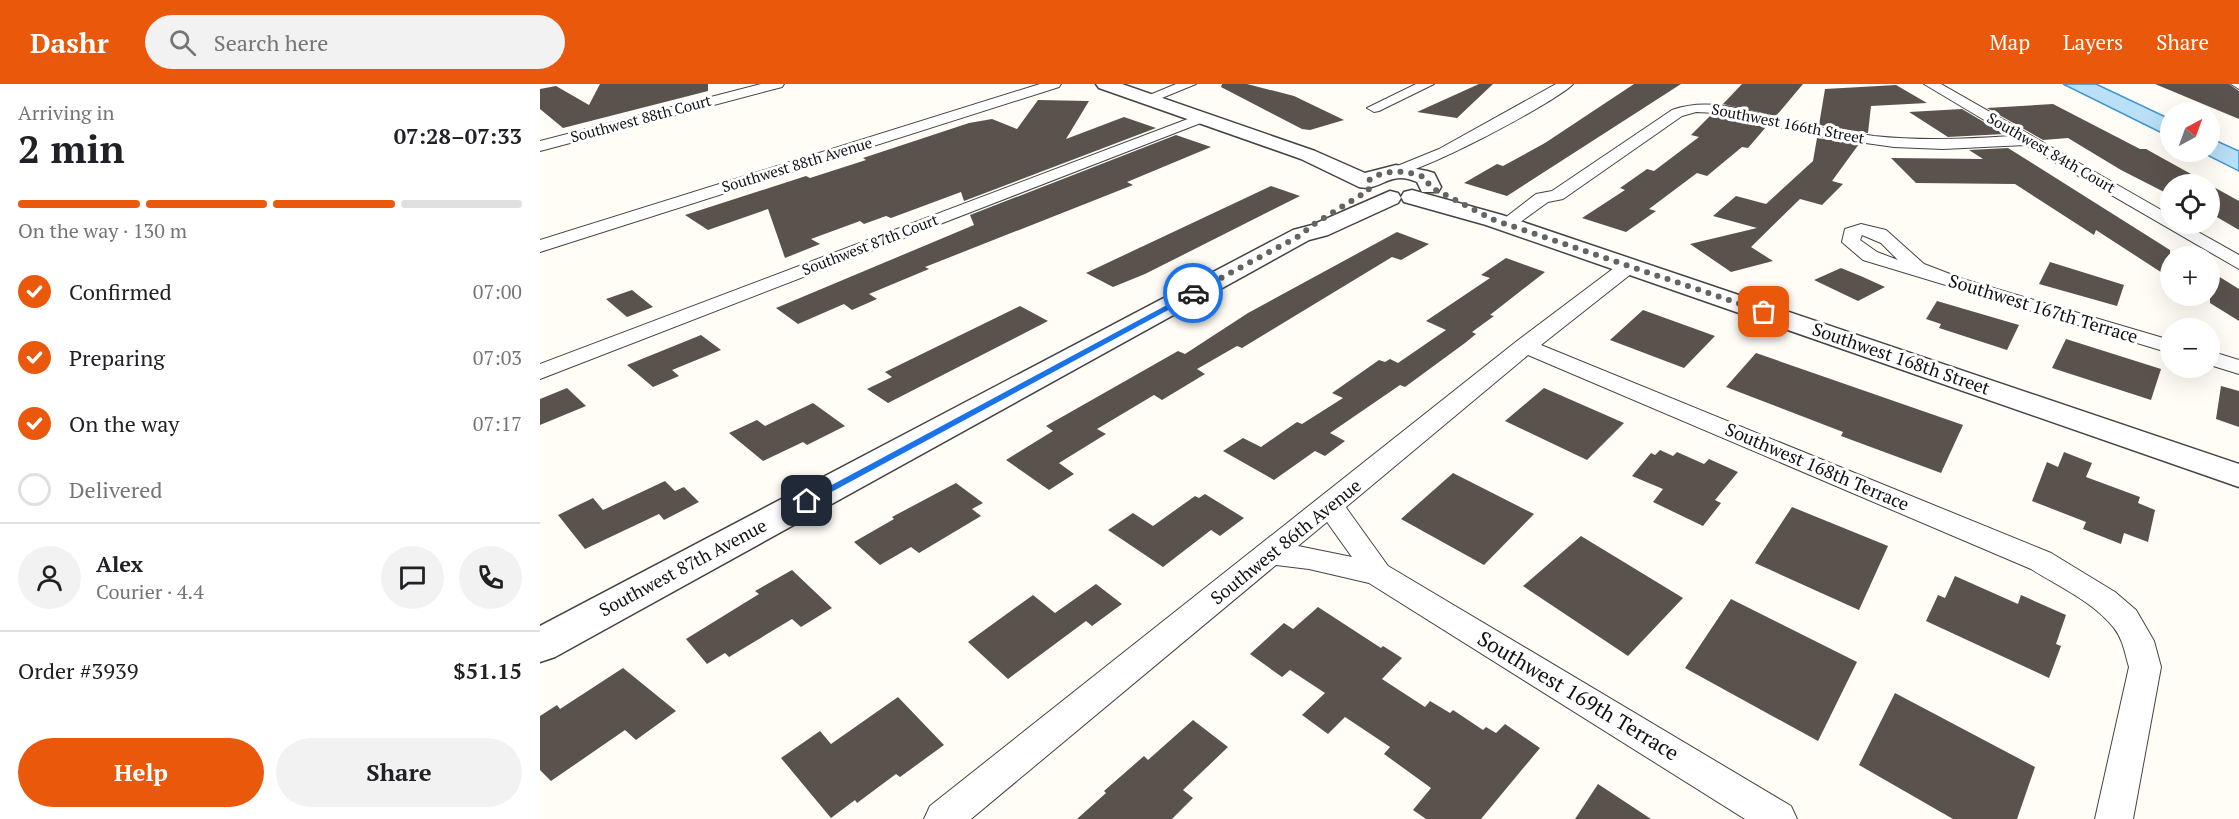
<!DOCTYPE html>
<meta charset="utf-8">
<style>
body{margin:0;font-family:"PT Serif",serif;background:#f2f2f2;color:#202124;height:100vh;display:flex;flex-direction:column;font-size:22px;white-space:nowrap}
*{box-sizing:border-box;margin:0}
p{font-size:20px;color:#757577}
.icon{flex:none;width:33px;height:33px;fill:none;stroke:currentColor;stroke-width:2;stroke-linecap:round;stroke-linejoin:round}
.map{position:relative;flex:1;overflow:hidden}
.drawer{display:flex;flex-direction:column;background:#fff;width:540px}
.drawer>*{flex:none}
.needle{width:39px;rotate:41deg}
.controls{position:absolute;left:1620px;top:18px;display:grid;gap:12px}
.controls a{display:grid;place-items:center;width:60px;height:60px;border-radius:50%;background:#fff;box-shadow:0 6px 24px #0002;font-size:30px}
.pin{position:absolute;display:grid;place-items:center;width:51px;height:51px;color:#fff;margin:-26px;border-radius:12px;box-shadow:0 3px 9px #0006}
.courier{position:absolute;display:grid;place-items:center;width:60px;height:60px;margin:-30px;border:4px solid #1a73e8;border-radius:50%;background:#fff;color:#222;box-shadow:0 2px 8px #0007}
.head em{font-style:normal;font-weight:600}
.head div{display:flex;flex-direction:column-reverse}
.head{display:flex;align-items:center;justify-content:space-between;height:102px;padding:0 18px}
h1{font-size:39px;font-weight:600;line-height:45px}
.bar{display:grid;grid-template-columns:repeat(4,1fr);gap:9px 6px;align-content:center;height:72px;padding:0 18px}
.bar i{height:8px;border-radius:4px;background:#e0e0e0}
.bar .active{background:#ea580c}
.bar p{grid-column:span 4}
.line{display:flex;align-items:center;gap:15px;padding:0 18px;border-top:2px solid #e0e0e0}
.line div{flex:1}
.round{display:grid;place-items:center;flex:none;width:63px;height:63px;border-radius:32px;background:#f2f2f2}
ol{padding:0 18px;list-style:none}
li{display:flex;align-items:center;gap:18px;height:66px}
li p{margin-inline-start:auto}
li .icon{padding:6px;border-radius:50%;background:#ea580c;color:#fff;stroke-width:4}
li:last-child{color:#757577}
li i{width:33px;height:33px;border:3px solid #e0e0e0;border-radius:50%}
.primary-button{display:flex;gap:12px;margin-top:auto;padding:12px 18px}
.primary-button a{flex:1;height:69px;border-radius:36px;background:#ea580c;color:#fff;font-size:24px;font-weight:600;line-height:69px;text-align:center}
.primary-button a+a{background:#f2f2f2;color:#202124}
header{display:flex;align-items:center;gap:36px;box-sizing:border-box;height:84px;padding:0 30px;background:#ea580c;color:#fff}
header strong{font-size:28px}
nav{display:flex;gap:33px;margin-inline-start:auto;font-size:21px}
.search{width:420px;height:54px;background:#f2f2f2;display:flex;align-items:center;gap:15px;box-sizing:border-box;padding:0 21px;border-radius:33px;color:#757577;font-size:22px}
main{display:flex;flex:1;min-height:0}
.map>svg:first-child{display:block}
</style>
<header>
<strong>Dashr</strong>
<div class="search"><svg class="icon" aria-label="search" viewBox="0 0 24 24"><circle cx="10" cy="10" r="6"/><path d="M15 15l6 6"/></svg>Search here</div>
<nav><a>Map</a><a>Layers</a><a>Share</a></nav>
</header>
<main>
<section class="drawer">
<div class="head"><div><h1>2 min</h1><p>Arriving in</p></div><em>07:28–07:33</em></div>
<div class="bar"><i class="active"></i><i class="active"></i><i class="active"></i><i></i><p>On the way · 130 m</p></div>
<ol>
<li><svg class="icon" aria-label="check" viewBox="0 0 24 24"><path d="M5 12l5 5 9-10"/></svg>Confirmed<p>07:00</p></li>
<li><svg class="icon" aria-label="check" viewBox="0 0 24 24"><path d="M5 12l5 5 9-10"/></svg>Preparing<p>07:03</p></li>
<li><svg class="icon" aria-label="check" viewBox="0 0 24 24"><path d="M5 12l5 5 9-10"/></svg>On the way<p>07:17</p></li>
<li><i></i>Delivered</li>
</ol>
<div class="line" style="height:108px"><a class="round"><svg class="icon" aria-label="person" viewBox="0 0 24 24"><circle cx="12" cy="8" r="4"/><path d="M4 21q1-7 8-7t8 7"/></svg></a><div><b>Alex</b><p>Courier · 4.4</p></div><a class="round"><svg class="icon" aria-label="chat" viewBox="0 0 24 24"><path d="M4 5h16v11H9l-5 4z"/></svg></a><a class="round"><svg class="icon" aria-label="phone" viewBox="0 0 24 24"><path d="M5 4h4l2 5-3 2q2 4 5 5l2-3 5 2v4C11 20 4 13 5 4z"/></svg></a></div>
<div class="line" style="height:78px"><div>Order #3939</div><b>$51.15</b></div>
<div class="primary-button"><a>Help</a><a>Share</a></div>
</section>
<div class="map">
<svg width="1699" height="735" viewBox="0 0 1699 735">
<rect width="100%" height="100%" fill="#fffdf5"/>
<g fill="#b9e0f7" stroke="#3f96cf" stroke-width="1.5">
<polygon points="1523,0 1556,0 1630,35 1630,53"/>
<polygon points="1670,54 1699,67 1699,87 1661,68 1670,68"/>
</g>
<g fill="#5a524d">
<polygon points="60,0 168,0 168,7 23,44 0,25 0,5 16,2 49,21"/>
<polygon points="682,0 707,0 754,12 804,36 770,46 762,45 681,3"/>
<polygon points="939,0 953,0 917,34 877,28"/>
<polygon points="1094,0 1141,0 967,112 924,99 957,80 963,82 1005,59"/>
<polygon points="1202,0 1263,0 1236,32 1183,20"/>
<polygon points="1615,0 1689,0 1699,7 1699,35"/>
<polygon points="1356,1 1387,19 1331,22 1328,49 1279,41 1285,5"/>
<polygon points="498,16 549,17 526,55 584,33 616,44 424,117 421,108 351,134 346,132 324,140 320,137 271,155 280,160 245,174 228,125 168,146 145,131 266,92 270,94 326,76 323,74 429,39 452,35 477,45"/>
<polygon points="1513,20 1600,65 1606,65 1669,100 1630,100 1630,111 1581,86 1528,54 1503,56 1447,24"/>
<polygon points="1422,25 1464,50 1408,53 1369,28"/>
<polygon points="1171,31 1226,43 1208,64 1202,63 1167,92 1157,89 1109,125 1116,127 1086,148 1042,134 1085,106 1080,104 1107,85 1114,87 1159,53 1151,51"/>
<polygon points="636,51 671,63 587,98 593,101 385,183 389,185 329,210 337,215 312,226 304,220 258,240 236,224 434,141 430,131"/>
<polygon points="1277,54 1319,60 1292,97 1303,100 1282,121 1260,115 1211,163 1233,177 1191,188 1150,160 1217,144 1173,132 1196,112 1226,120 1273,77"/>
<polygon points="1468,64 1630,166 1630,194 1556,146 1554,151 1475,100 1376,99 1351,74 1443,75 1429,66"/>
<polygon points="1670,101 1699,117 1699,146 1670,129"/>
<polygon points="731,102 760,112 605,190 573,203 546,189"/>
<polygon points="857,148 889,160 861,176 852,173 702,264 697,262 657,285 665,290 622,316 614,311 557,345 566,350 519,379 534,390 509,406 466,376 513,347 506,342 638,267 645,270 708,229"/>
<polygon points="966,174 1005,188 950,231 954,232 932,248 936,250 925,259 865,303 860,301 790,349 805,357 785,372 775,367 734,396 683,367 703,354 721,363 757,338 762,340 803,314 792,309 839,276 845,278 850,275 858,279 906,246 886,237 950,194 941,191"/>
<polygon points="1510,178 1584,201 1577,222 1499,200"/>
<polygon points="1301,184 1323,193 1345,203 1318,217 1274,196"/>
<polygon points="1670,187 1699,205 1699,237 1670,219"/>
<polygon points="92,206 113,223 87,233 66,215"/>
<polygon points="1397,217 1479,241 1467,266 1399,244 1401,240 1386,235"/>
<polygon points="480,222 508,237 348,319 327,305 352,293 345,288"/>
<polygon points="1103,226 1175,252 1144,284 1070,256"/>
<polygon points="161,251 181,266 132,286 139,292 113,303 87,281"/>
<polygon points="1526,255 1621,285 1611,316 1512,284"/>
<polygon points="1216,269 1423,341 1401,389 1301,352 1303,348 1186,303"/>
<polygon points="1681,302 1699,307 1699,343 1676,335"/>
<polygon points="27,304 46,322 0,341 0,315"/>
<polygon points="1004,304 1084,339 1047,376 965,337"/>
<polygon points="273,319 305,342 267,361 263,358 223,377 189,349 217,336 225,342"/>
<polygon points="1120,366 1133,372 1137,368 1164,380 1169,375 1198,388 1175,416 1181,419 1163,442 1113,418 1123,405 1092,392 1111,369 1115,371"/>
<polygon points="1524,368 1552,379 1546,393 1600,413 1598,419 1615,426 1608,458 1584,449 1581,460 1543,445 1546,438 1492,417 1507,378 1518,383"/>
<polygon points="913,389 994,430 944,481 861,435"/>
<polygon points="125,397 135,407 144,403 159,418 124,436 119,430 45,465 18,431 53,414 63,426"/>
<polygon points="416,399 443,419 432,425 441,432 379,469 371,463 340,481 314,458 354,435 352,433"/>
<polygon points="665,410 704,434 680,452 671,446 623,483 568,446 593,429 613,442 655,412 659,414"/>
<polygon points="1252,423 1348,462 1319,526 1215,479"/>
<polygon points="1041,452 1143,514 1088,572 983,502"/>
<polygon points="252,486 292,524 261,543 252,535 189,573 185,569 167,580 146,555 219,510 215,507"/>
<polygon points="1415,492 1478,520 1481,511 1526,531 1516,560 1521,562 1509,594 1386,537 1398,511 1405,514"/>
<polygon points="556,500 582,520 552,542 546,537 468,595 428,558 493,511 515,529"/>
<polygon points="1191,515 1317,578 1278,657 1145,584"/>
<polygon points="778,523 841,564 843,562 862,574 842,595 885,623 890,617 910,629 913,626 943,646 946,643 956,649 965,640 1000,664 941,735 886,735 873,726 891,704 844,670 850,663 805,633 788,650 762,631 785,609 750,586 742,593 710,570 744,539 753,545"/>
<polygon points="83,584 136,627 96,656 85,646 11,697 0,686 0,632 17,621 20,625"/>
<polygon points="1355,609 1495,683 1477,735 1413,735 1319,681"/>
<polygon points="358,613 404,661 360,693 356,690 317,719 315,716 291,734 241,674 280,647 291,660"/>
<polygon points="653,636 688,663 643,706 653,714 632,735 537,735 566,709 564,707 604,672 608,676"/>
<polygon points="1058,700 1111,735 1035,735"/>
</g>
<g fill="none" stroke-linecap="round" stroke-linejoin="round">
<defs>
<g id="minor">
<polygon points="221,0 244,0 242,3 0,67 0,57"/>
<polygon points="500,0 521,0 519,3 0,168 0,156"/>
<polygon points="636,0 656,0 612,18 607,19 600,15"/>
<polygon points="876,0 894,0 839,27 834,28 827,24"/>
<path d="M1016 0H1033C1018 17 869 96 850 91L848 88 850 85 899 65Z"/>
<path d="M1384 0H1401L1630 131V140H1644L1699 171V185L1485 61 1403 65 1354 63 1276 52 1177 29 1156 28 1142 32 1023 115 1008 118 972 144 966 145 957 140 996 110 1012 107 1132 26C1171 12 1210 28 1248 37 1276 43 1305 48 1334 52 1380 57 1425 55 1471 52Z"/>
<polygon points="1691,0 1699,0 1699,5"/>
<polygon points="661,30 668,34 666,37 0,295 0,280"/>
<path d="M1321 140 1346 146 1384 180 1423 195 1630 256V269L1323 176 1302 158 1305 145ZM1322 151 1341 159 1358 176 1337 168 1320 156Z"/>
<path d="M1089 176 1099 182 1096 186 1001 261 1511 469 1575 508 1596 526 1614 557 1621 583 1593 735H1555L1589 583C1585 570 1583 555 1574 544 1554 518 1518 502 1491 485L988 271 806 423 807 425 848 482 1251 722 1257 735H1205L829 499 769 485 736 481 431 735H384L390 722 977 257 1082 178ZM787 438 812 473 758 462Z"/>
<polygon points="1670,267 1699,276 1699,290 1670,281"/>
</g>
<g id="tertiary">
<path d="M556 0H582L775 67 825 89 856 81 887 87 894 89 901 103 898 108H882L877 98C849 85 841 108 819 103L761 75 559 4Z"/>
<polygon points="872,106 962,131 1699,380 1699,403 946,141 864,118 861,113 864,108"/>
<polygon points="850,107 858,109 861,114 858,119 788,151 769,156 15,573 0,578 0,542 753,146 772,141"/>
</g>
</defs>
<use href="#minor" stroke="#444" stroke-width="2"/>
<use href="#tertiary" stroke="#444" stroke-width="3"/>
<use href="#minor" fill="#fff" fill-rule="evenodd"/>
<use href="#tertiary" fill="#fff" fill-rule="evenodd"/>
</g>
<polygon fill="#1a73e8" points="653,207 656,211 271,419 262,417"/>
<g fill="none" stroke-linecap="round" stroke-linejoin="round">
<path stroke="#646461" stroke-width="6" stroke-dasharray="0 10.8" d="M653 209 761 151 771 142 829 106 827 98C842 84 869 86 886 94L890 103 954 136 1224 228"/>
</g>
<g text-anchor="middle" stroke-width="6" stroke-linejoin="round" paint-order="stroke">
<g font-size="15" fill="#111" stroke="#fff">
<text transform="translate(101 35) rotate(-15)" y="5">Southwest 88th Court</text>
<text transform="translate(1248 40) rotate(11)" y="5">Southwest 166th Street</text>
<text transform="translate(1511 69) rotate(30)" y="5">Southwest 84th Court</text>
<text transform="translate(257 81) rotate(-17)" y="5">Southwest 88th Avenue</text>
<text transform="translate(330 161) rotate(-21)" y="5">Southwest 87th Court</text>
</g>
<g font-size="18" fill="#111" stroke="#fff">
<text transform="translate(1503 225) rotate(17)" y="6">Southwest 167th Terrace</text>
<text transform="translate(1361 275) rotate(19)" y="6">Southwest 168th Street</text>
<text transform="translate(1277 383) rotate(23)" y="6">Southwest 168th Terrace</text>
<text transform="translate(746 458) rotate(-39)" y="6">Southwest 86th Avenue</text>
<text transform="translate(143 484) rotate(-28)" y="6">Southwest 87th Avenue</text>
</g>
<g font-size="21" fill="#111" stroke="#fff">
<text transform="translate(1038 612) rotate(31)" y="7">Southwest 169th Terrace</text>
</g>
</g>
</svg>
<div class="controls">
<a><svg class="needle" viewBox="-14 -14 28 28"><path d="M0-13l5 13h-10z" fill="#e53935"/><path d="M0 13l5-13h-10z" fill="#757577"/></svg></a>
<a><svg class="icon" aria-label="locate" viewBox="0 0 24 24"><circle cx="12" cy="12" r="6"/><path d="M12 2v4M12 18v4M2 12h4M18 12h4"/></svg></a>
<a>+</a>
<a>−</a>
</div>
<div class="pin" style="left:1224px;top:228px;background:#ea580c"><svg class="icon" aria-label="bag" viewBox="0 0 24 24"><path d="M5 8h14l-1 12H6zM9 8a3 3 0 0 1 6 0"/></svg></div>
<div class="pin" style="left:267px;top:417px;background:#1f2937"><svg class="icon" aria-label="home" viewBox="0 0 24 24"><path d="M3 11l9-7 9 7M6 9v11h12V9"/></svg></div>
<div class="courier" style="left:653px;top:209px"><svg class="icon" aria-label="car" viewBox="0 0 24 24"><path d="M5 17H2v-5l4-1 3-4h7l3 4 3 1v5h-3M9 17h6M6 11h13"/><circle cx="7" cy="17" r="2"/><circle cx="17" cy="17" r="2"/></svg></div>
</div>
</main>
